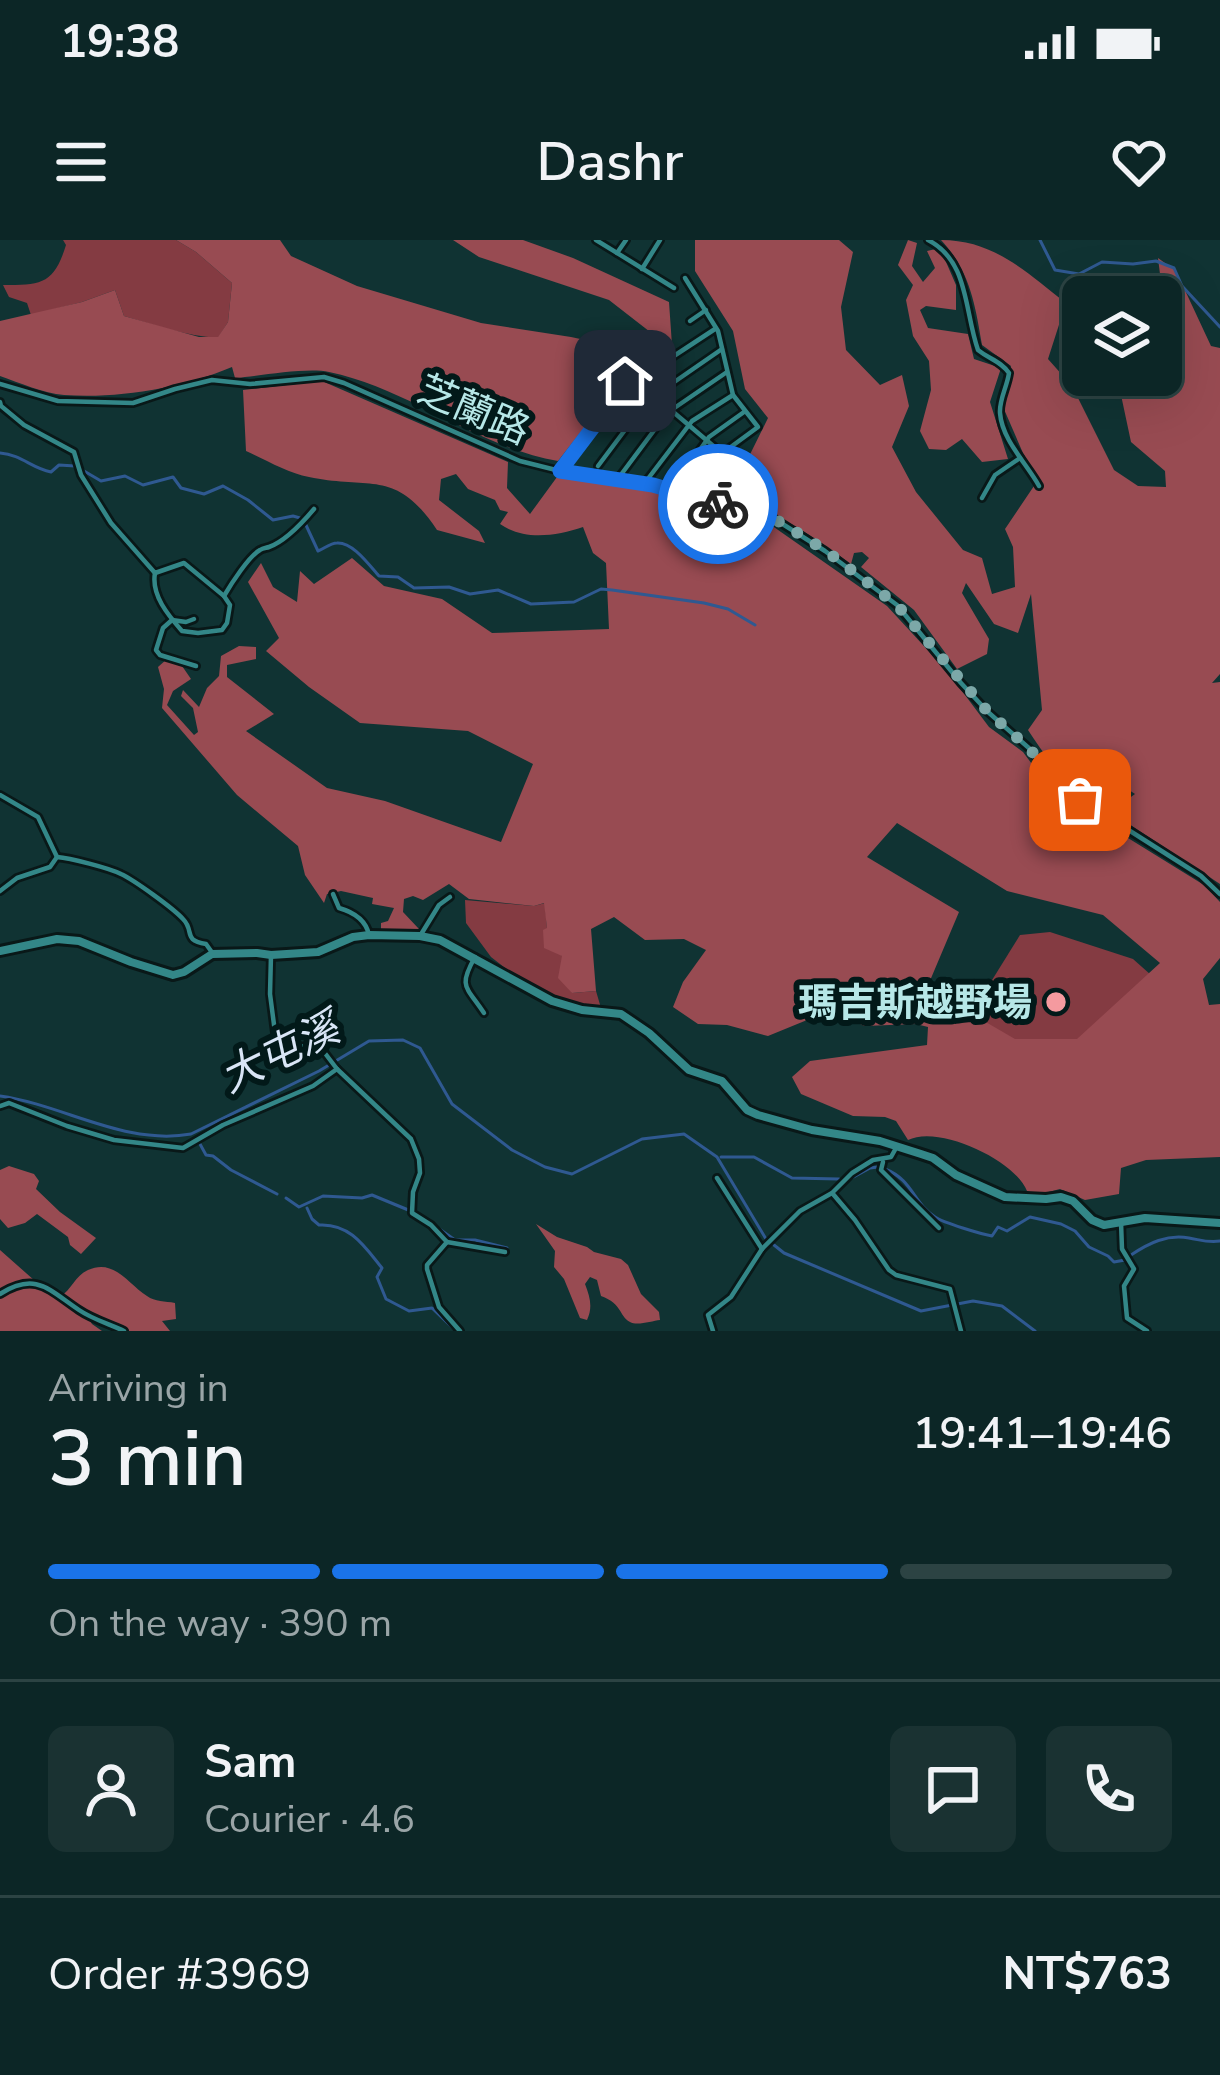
<!DOCTYPE html>
<meta charset="utf-8">
<style>
body{margin:0;font-family:"Nunito Sans","Noto Sans TC",sans-serif;background:#1a3232;color:#f1f3f6;height:100vh;display:flex;flex-direction:column;font-size:45px;white-space:nowrap}
*{box-sizing:border-box;margin:0}
p{font-size:39px;color:#9aa5a7}
.icon{flex:none;width:66px;height:66px;fill:none;stroke:currentColor;stroke-width:2;stroke-linecap:round;stroke-linejoin:round}
.map{position:relative;height:1091px;overflow:hidden}
.panel{display:flex;flex-direction:column;background:#0c2626;flex:1}
.panel>*{flex:none}
.tools{position:absolute;left:1062px;top:36px;display:grid;gap:24px}
.tools a{display:grid;place-items:center;width:120px;height:120px;border-radius:18px;background:#0c2626;box-shadow:0 12px 48px #0002,0 0 0 3px #2c4343;font-size:60px}
.pin{position:absolute;display:grid;place-items:center;width:102px;height:102px;color:#fff;margin:-51px;border-radius:24px;box-shadow:0 6px 18px #0006}
.courier{position:absolute;display:grid;place-items:center;width:120px;height:120px;margin:-60px;border:9px solid #1a73e8;border-radius:50%;background:#fff;color:#222;box-shadow:0 3px 15px #0007}
.headline em{font-style:normal;font-weight:600}
.headline div{display:flex;flex-direction:column-reverse}
.headline{display:flex;align-items:center;justify-content:space-between;height:204px;padding:0 48px}
h1{font-size:78px;font-weight:600;line-height:90px}
.bar{display:grid;grid-template-columns:repeat(4,1fr);gap:18px 12px;align-content:center;height:144px;padding:0 48px}
.bar i{height:15px;border-radius:9px;background:#2c4343}
.bar .on{background:#1a73e8}
.bar p{grid-column:span 4}
.line{display:flex;align-items:center;gap:30px;padding:0 48px;border-top:3px solid #2c4343}
.line div{flex:1}
.round{display:grid;place-items:center;flex:none;width:126px;height:126px;border-radius:18px;background:#1a3232}
.status{display:flex;justify-content:space-between;align-items:center;height:84px;padding:0 60px;background:#0c2626;direction:ltr}
.status svg{height:33px;fill:currentColor}
header{display:flex;justify-content:space-between;align-items:center;height:156px;padding:0 48px;background:#0c2626;font-size:54px;font-weight:600}
.map>svg:first-child{display:block}
</style>
<div class="status"><b>19:38</b><svg viewBox="0 0 49 12"><path d="M0 12V9h3v3zM5 12V6h3v6zM10 12V3h3v9zM15 12V0h3v12zM26 1h20v11H26zM47 4h2v5h-2z"/></svg></div>
<header><svg class="icon" aria-label="menu" viewBox="0 0 24 24"><path d="M4 6h16M4 12h16M4 18h16"/></svg>Dashr<svg class="icon" aria-label="heart" viewBox="0 0 24 24"><path d="M12 20l-8-8c-3-5 5-10 8-4 3-6 11-1 8 4z"/></svg></header>
<div class="map">
<svg width="1220" height="1091" viewBox="0 0 1220 1091">
<rect width="100%" height="100%" fill="#103333"/>
<g fill="#843b42">
<path d="M63 0H176L196 12 232 43 228 82 218 98C186 96 155 85 124 76L115 50 82 62 31 75 27 63 9 57 3 45C42 45 54 44 66 5Z"/>
<polygon points="465,660 534,666 545,663 547,688 562,716 572,753 596,751 601,768 563,761 513,734 491,717 466,683"/>
<polygon points="1050,692 1133,719 1160,743 1053,823 966,782 1020,695"/>
</g>
<g fill="#984b52" fill-rule="evenodd">
<path d="M176 0H280L291 16 357 46 481 83 571 97 632 110 654 95 609 60 479 17 453 0H523L573 18 669 62 672 105 651 127 626 134 558 221C477 207 410 149 329 132 307 127 260 136 235 138L232 127C182 148 118 159 64 155 43 153 20 143 0 136V81L82 62 115 50 124 76 199 97H218L228 82 232 43 196 12Z"/>
<path d="M695 0H839L853 12 841 67 846 110 880 145 902 135 909 166 892 207 916 252 963 310 982 318 992 354 1015 347 1013 307 1005 289 1036 243 1000 160 1011 126 982 105C975 64 970 31 941 0 994 0 1026 32 1066 63L1048 119 1072 146 1114 230 1138 246 1166 247 1165 231 1131 202 1121 155 1111 135H1161V57H1093L1094 53 1157 56 1160 34 1158 18 1176 31 1211 106 1220 108V434L1212 443 1220 442V644L1129 584 1113 570 1135 554 1093 526 1094 555 1102 560 1095 563C1065 543 1047 519 1028 490L1042 470 1031 354 1018 393 994 384 966 343 962 353 989 399 987 414 957 429 914 370 861 327 869 318 862 312 854 313 851 324C811 296 776 268 727 261L768 178 745 149 733 91 695 31Z"/>
<polygon points="908,0 917,3 912,26 923,42 935,28 927,11 940,8 956,45 956,70 926,66 920,70 928,88 968,94 974,119 1001,128 990,162 1008,219 982,222 962,199 946,210 929,209 920,191 931,150 929,121 913,96 906,60 913,45 898,25"/>
<path d="M322 141 508 222 507 248 530 274 557 237 650 251 728 274 758 276 887 366 947 431 989 487 1023 512 1052 551 1204 645 1220 662V718L1203 739 1209 765 1220 764V917L1146 920 1121 928 1119 954 1085 960 1060 949 1037 955 1027 951C1016 921 939 884 908 900L896 881 885 877 853 876 801 854 792 837 810 821 927 805 928 787 916 784 864 786 834 769 768 796 727 785 698 784 673 767 683 742 706 710 684 699 645 700 614 677 591 689 596 751 572 753 558 738 562 716 544 708 543 690 547 688 544 663 534 666 469 659 449 644 423 660 413 656 404 659 403 672 419 689H381V683L388 681 394 668 372 664 373 658 341 651 327 654 324 663 305 635 298 606 237 555 162 468 164 449 158 427 167 419 180 423 191 439 173 451 167 465 194 495 198 492 193 468 181 456 183 450 199 467 207 448 219 436 221 416 239 406 256 407V419L227 425V437L274 474 246 491 327 548 385 561 501 602 533 524 468 491 360 483 309 447 266 411 279 398 248 342 261 323 273 347 297 362 300 331 314 344 352 318 384 346 442 359 492 393 609 389 606 323 593 313 583 287C556 296 524 301 500 284L508 272 500 270 495 260 468 249 456 234 441 239 439 260 479 291 485 303 437 290C396 228 370 250 309 237 288 233 266 220 246 211L243 150ZM897 583 1007 651 1103 675 1160 723 1077 799H1015L984 781 992 762 929 743 959 672 867 617Z"/>
<polygon points="9,926 34,934 39,941 36,949 60,972 96,998 81,1014 70,1005 68,997 37,974 25,983 8,988 0,979 0,930"/>
<path d="M536 984 557 997 587 1007 594 1012 621 1019 628 1025 641 1054 659 1072 660 1080C652 1081 637 1086 630 1082 618 1075 623 1064 601 1056L597 1040 590 1037 585 1044C590 1057 593 1067 587 1080L580 1078 564 1039 554 1027 555 1011Z"/>
<path d="M0 1010 52 1056 60 1057C71 1050 75 1036 88 1030 114 1018 128 1044 147 1056 155 1062 165 1061 175 1063L176 1079 162 1081 170 1091H125L85 1073 92 1084 102 1091H0Z"/>
</g>
<g fill="none" stroke-linecap="round" stroke-linejoin="round">
<g stroke="#2f5991" stroke-width="3">
<polyline points="1040,0 1055,30 1079,34 1102,22 1133,24 1156,21 1174,28 1182,46 1220,87"/>
<path d="M0 213C22 215 31 228 51 232L59 225 75 226"/>
<polyline points="84,231 101,241 125,236 143,245 173,237 181,248 204,254 223,246 248,260 273,280 293,276 300,278"/>
<path d="M305 283 318 311C324 309 330 303 337 303 353 302 369 325 379 336L398 337 414 348 449 347 470 354 498 350 531 364 574 362 601 349 612 350 704 363 728 369 755 385"/>
<path d="M0 856C64 865 125 906 191 894L319 831 369 801 403 800 420 808 452 864 512 910 545 927 572 934 642 899 684 894 717 917 766 999"/>
<polyline points="200,904 206,915 213,916 231,930 277,954"/>
<polyline points="721,917 754,917 792,938 839,939"/>
<path d="M885 929C913 940 913 963 935 977 944 983 981 994 992 996L998 987 1007 991 1030 977 1061 984 1075 991 1089 1007 1108 1016 1114 1022 1125 1020"/>
<polyline points="848,940 870,928 878,927"/>
<polyline points="286,958 299,967 323,956 362,958 372,955 418,974 455,1000 475,1000 507,1008"/>
<path d="M307 968 312 979 319 985C350 983 365 1007 382 1028L377 1037 386 1059 409 1071 432 1068 456 1091"/>
<polyline points="774,1005 784,1013 921,1071 973,1061 1002,1066 1035,1091"/>
<path d="M1131 1015C1149 1003 1167 994 1189 998 1201 1000 1208 1003 1220 1001"/>
</g>
<defs>
<g id="street">
<polyline points="596,0 674,48"/>
<path d="M928 0C969 21 964 70 978 110 989 119 1001 121 1009 133 1007 147 999 160 1000 173 1002 200 1027 224 1039 246"/>
<polyline points="617,13 626,0"/>
<polyline points="642,29 660,0"/>
<polyline points="685,38 718,91 733,155 758,187 728,209 700,248"/>
<polyline points="690,81 706,70"/>
<polyline points="637,134 651,131 715,89"/>
<circle cx="638" cy="141" r="6"/>
<polyline points="0,144 58,161 133,163 175,149 212,140 250,144 324,137 344,143 520,221 560,231 653,245 695,256 726,269 752,270 770,276 825,311 897,365 961,443 988,472 1030,509 1054,540 1067,551 1201,636 1220,654"/>
<polyline points="636,147 652,154 724,215"/>
<polyline points="654,156 722,109"/>
<polyline points="0,162 1,166 24,185 74,212 81,235 111,283 155,333 184,323 224,356"/>
<polyline points="598,226 652,154"/>
<polyline points="561,229 622,149 625,141 635,135"/>
<polyline points="620,236 667,173 727,132"/>
<polyline points="647,240 692,181 733,155"/>
<polyline points="675,245 709,197 744,172"/>
<polyline points="982,258 995,235 1020,218"/>
<path d="M155 333C151 355 168 375 182 391L198 393 222 390 227 383 230 365 224 356C231 344 249 316 260 310 263 308 266 308 269 307 286 301 303 282 314 269"/>
<polyline points="194,379 186,382 172,380 163,388 156,410 160,415 196,426"/>
<polyline points="0,555 38,577 57,617"/>
<path d="M0 651 17 638 50 627 57 617C70 618 109 628 121 634 134 640 173 668 183 679 195 691 182 700 206 704L211 711"/>
<path d="M333 654 339 668C353 672 366 680 369 695"/>
<polyline points="420,696 439,665 450,657"/>
<polyline points="271,715 270,754 276,800 284,805 321,808 337,829 411,899 419,919 420,933 413,952 412,973 431,985 447,1002 427,1025 427,1029 439,1067 460,1091"/>
<path d="M475 717C458 747 466 746 484 773"/>
<polyline points="0,866 9,863 67,886 114,900 183,908 223,885 313,846 337,829"/>
<polyline points="883,922 881,930 939,988"/>
<polyline points="717,938 762,1009"/>
<polyline points="833,954 855,980 889,1030 896,1035 950,1049 961,1091"/>
<polyline points="1121,982 1122,1009 1134,1029 1124,1046 1127,1078 1147,1091"/>
<polyline points="447,1002 505,1012"/>
<path d="M0 1054C36 1031 49 1050 79 1070 92 1079 109 1084 124 1091"/>
<polyline points="713,1091 708,1075 731,1057 762,1009 800,971 832,953 852,933 873,920 891,917 896,908"/>
</g>
<polyline id="secondary" points="0,711 57,699 79,701 131,722 173,735 184,732 212,714 257,713 271,715 318,712 353,697 369,695 420,696 440,700 552,761 582,770 621,774 649,793 689,830 722,841 747,870 758,875 812,890 880,901 921,914 933,918 956,935 1005,957 1046,959 1061,957 1073,961 1092,980 1104,985 1145,978 1220,983"/>
</defs>
<use href="#street" stroke="#091818" stroke-width="10"/>
<use href="#secondary" stroke="#091818" stroke-width="14"/>
<use href="#street" stroke="#338788" stroke-width="4.5"/>
<use href="#secondary" stroke="#338788" stroke-width="8"/>
</g>
<g fill="none" stroke-linecap="round" stroke-linejoin="round">
<polyline stroke="#7ca8a8" stroke-width="12" stroke-dasharray="0 21.6" points="718,264 726,269 752,270 770,276 825,310 897,365 988,472 1030,509 1054,540 1080,560"/>
<polyline stroke="#1a73e8" stroke-width="15" points="625,141 637,134 644,140 641,146 622,149 560,231 653,245 718,264"/>
</g>
<circle fill="#f49a9f" stroke="#021919" stroke-width="4.5" cx="1056" cy="762" r="12"/>
<g text-anchor="middle" stroke-width="12" stroke-linejoin="round" paint-order="stroke">
<g font-size="39" fill="#b6e7e7" stroke="#021919">
<text transform="translate(474 169) rotate(23)" y="14">芝蘭路</text>
</g>
<g font-size="39" font-weight="bold" fill="#b6e7e7" stroke="#021919" text-anchor="end">
<text x="1032" y="776">瑪吉斯越野場</text>
</g>
<g font-size="42" font-style="italic" fill="#d9e5f6" stroke="#021919">
<text transform="translate(279 812) rotate(-26)" y="15">大屯溪</text>
</g>
</g>
</svg>
<div class="tools">
<a><svg class="icon" aria-label="layers" viewBox="0 0 24 24"><path d="M12 4l9 5-9 5-9-5zM3 14l9 5 9-5"/></svg></a>
</div>
<div class="pin" style="left:1080px;top:560px;background:#ea580c"><svg class="icon" aria-label="bag" viewBox="0 0 24 24"><path d="M5 8h14l-1 12H6zM9 8a3 3 0 0 1 6 0"/></svg></div>
<div class="pin" style="left:625px;top:141px;background:#1f2937"><svg class="icon" aria-label="home" viewBox="0 0 24 24"><path d="M3 11l9-7 9 7M6 9v11h12V9"/></svg></div>
<div class="courier" style="left:718px;top:264px"><svg class="icon" aria-label="bike" viewBox="0 0 24 24"><circle cx="6" cy="16" r="4"/><circle cx="18" cy="16" r="4"/><path d="M6 16l4-8h5l3 8M10 8l3 8H6M13 5h3"/></svg></div>
</div>
<section class="panel">
<div class="headline"><div><h1>3 min</h1><p>Arriving in</p></div><em>19:41–19:46</em></div>
<div class="bar"><i class="on"></i><i class="on"></i><i class="on"></i><i></i><p>On the way · 390 m</p></div>
<div class="line" style="height:216px"><a class="round"><svg class="icon" aria-label="person" viewBox="0 0 24 24"><circle cx="12" cy="8" r="4"/><path d="M4 21q1-7 8-7t8 7"/></svg></a><div><b>Sam</b><p>Courier · 4.6</p></div><a class="round"><svg class="icon" aria-label="chat" viewBox="0 0 24 24"><path d="M4 5h16v11H9l-5 4z"/></svg></a><a class="round"><svg class="icon" aria-label="phone" viewBox="0 0 24 24"><path d="M5 4h4l2 5-3 2q2 4 5 5l2-3 5 2v4C11 20 4 13 5 4z"/></svg></a></div>
<div class="line" style="height:156px"><div>Order #3969</div><b>NT$763</b></div>
</section>
